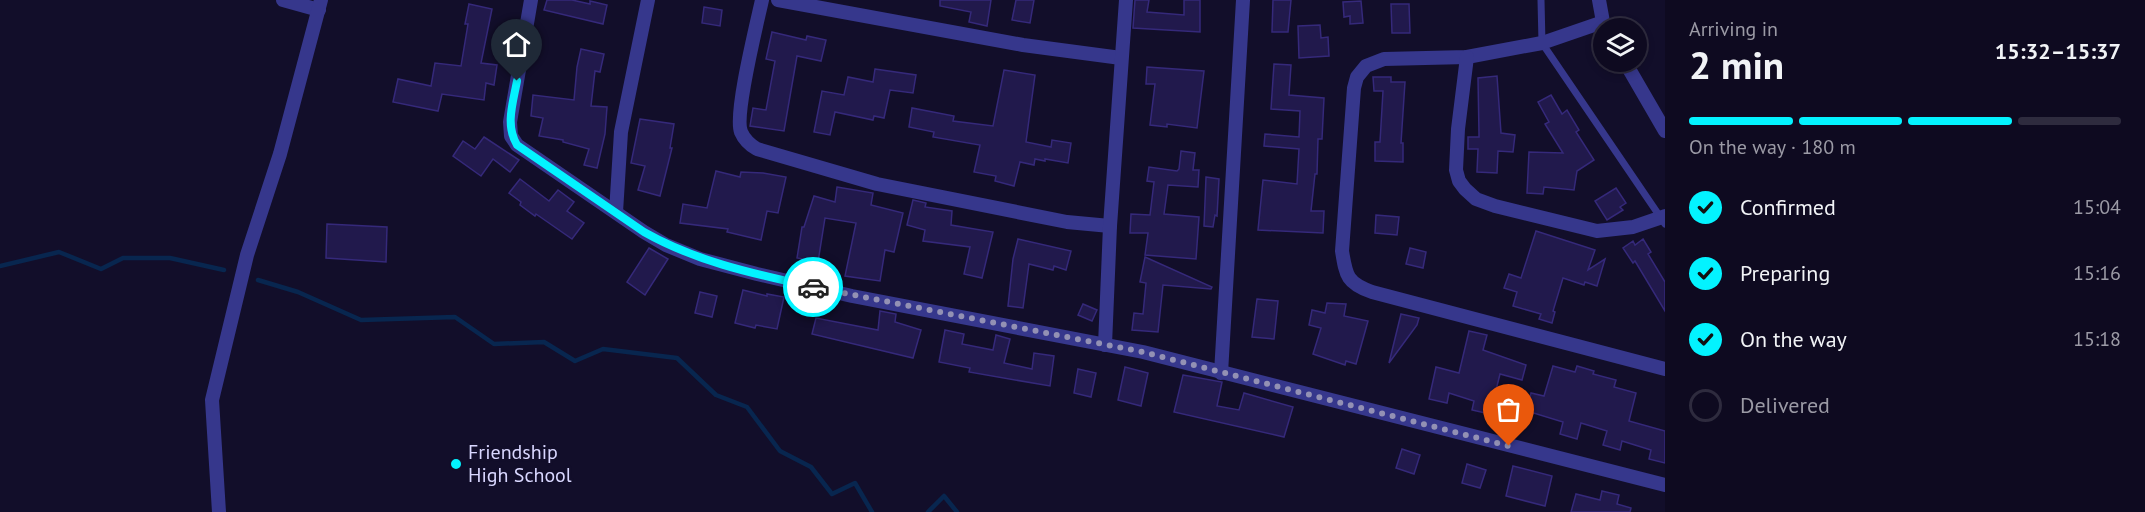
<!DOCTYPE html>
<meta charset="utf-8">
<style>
body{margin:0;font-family:"PT Sans",sans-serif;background:#1c182d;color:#f1f3f6;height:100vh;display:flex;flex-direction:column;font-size:22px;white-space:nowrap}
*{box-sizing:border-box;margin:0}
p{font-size:20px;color:#9b9aa5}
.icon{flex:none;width:33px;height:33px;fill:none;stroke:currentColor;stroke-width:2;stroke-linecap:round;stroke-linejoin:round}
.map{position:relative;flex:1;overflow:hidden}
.side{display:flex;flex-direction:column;background:#0e0a20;width:480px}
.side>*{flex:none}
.fabs{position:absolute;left:1593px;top:18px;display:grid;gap:12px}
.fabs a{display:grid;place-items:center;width:54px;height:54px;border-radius:50%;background:#0e0a20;box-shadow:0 3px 9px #0003,0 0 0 2px #2e2b3e;font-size:30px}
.pin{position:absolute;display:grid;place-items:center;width:51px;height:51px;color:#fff;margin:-62px -26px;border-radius:50% 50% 50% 0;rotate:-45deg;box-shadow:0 0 6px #0007}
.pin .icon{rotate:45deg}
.courier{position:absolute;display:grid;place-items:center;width:60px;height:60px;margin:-30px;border:4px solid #03f3ff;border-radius:50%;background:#fff;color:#222;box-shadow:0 2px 8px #0007}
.head em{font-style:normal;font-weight:600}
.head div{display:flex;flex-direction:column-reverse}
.head{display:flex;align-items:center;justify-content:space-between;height:102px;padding:0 24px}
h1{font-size:39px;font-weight:600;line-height:45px}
.bar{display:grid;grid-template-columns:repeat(4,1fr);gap:9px 6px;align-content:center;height:72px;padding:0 24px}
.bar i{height:8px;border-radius:4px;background:#2e2b3e}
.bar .on{background:#03f3ff}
.bar p{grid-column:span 4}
ol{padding:0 24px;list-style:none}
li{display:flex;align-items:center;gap:18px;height:66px}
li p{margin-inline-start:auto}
li .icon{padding:6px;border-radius:50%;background:#03f3ff;color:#111;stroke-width:4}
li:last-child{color:#9b9aa5}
li i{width:33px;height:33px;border:3px solid #2e2b3e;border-radius:50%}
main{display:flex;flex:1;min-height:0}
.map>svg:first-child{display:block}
</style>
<main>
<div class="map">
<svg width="1665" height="512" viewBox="0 0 1665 512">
<rect width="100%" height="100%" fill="#120e2a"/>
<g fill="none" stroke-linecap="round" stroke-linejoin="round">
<g stroke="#08264f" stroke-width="4.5">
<polyline points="0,266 59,252 101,269 123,258 170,258 224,270"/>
<polyline points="258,280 298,292 361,320 455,317 494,344 544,342 575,361 603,349 677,358 716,395 747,407 780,451 811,467 832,494 855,483 872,512"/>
<polyline points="928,512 944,496 957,512"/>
</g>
</g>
<g fill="#21194c" stroke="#35297a" stroke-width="1.5">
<polygon points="547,0 572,0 590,4 590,1 607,5 603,24 544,10"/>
<polygon points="940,0 991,0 987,26 969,22 971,12 940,6"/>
<polygon points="1016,0 1034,0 1030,23 1012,20"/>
<polygon points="1135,0 1149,0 1147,12 1184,15 1184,0 1200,0 1200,32 1133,28"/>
<polygon points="1273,0 1291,0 1288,32 1272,32"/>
<polygon points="1361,1 1363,23 1350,24 1350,16 1344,17 1343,2"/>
<polygon points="469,4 492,9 481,63 497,65 494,85 486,83 484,100 442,94 438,111 393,102 398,79 431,86 435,63 461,66 468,24 465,24"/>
<polygon points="1391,4 1409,4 1410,33 1392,33"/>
<polygon points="704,7 722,10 720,26 702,23"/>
<polygon points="1320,25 1321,38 1328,37 1329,56 1299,58 1298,26"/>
<polygon points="772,32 806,40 807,36 826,40 821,61 797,56 784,131 750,126 753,108 766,110 775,61 766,59"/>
<polygon points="581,49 604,54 600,72 595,71 591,106 607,107 605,134 597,168 584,165 589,149 563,142 563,140 539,136 543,118 531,116 533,95 574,100 577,67"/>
<polygon points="1274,64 1291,65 1289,95 1324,98 1322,139 1318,139 1317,174 1315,174 1311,211 1324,211 1323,233 1258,230 1263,180 1297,184 1299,149 1264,146 1265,134 1299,137 1300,111 1271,109"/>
<polygon points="1147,67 1204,71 1197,128 1167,124 1167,127 1150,125 1155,84 1146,84"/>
<polygon points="875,69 916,75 913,93 890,90 884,118 874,116 873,120 835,112 830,135 814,132 822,91 844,95 848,77 873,82"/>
<polygon points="1004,70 1035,75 1026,142 1051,147 1052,140 1071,143 1068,163 1045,159 1045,161 1035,159 1034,165 1020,162 1014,186 995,181 996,176 974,172 980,145 933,137 934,132 909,127 912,108 954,116 953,121 993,126"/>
<polygon points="1497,76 1501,133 1515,135 1513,152 1498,151 1497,173 1477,172 1478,149 1468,149 1468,137 1479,137 1479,134 1478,78"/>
<polygon points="1373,77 1391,77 1391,82 1405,82 1401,143 1403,143 1403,162 1375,161 1375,142 1380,142 1383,91 1374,91"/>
<polygon points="1551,95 1562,114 1567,110 1579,130 1576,132 1594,160 1577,171 1574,190 1544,187 1543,194 1527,193 1529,152 1563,153 1545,124 1549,122 1538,102"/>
<polygon points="640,119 674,124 670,148 672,148 660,196 638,190 645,166 631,163"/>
<polygon points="484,137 519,160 510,172 493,159 481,176 453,156 463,141 475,149"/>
<polygon points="1181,151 1195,153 1193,170 1199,170 1198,187 1168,185 1164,214 1199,217 1196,259 1145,255 1148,233 1130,233 1131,214 1150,215 1154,182 1147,181 1149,167 1177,171 1179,169"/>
<polygon points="716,171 740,177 741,172 763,173 786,177 778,213 767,211 761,240 727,232 728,229 680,223 683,204 707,208"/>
<polygon points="1206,177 1219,179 1217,216 1215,215 1213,227 1204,226"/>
<polygon points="520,179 549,201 558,190 574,202 567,211 584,223 572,239 536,214 535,216 520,205 521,202 509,193"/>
<polygon points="837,187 873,193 871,205 903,213 894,252 885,250 880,281 845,276 856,223 825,218 818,262 797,258 802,227 804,227 814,196 835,202"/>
<polygon points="1616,188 1626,203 1620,207 1623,210 1607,220 1595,201"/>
<polygon points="913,200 926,203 925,207 952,211 951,225 993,232 982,278 964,274 970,247 923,241 925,230 907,225"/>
<polygon points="1376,215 1399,217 1397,235 1375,233"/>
<polygon points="327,224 387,227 386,262 326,258"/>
<polygon points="1536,231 1595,250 1588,270 1605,259 1597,286 1585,282 1584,285 1563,278 1553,311 1555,312 1552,323 1539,319 1541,314 1513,306 1517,292 1504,288 1509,274 1521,278"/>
<polygon points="1018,239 1071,251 1066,270 1054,266 1053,270 1029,264 1023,308 1008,306 1013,259"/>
<polygon points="1643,239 1651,252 1648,254 1665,282 1665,311 1635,261 1633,263 1623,248 1633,241 1635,245"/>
<polygon points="649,248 668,259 645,295 627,282"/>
<polygon points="1410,248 1426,252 1423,268 1406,264"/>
<polygon points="1145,257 1212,287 1211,289 1163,285 1158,332 1132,330 1134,313 1143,314 1146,283 1140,282"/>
<polygon points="743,290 767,296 767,294 784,297 777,329 756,325 755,328 735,323"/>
<polygon points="700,292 717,296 712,317 695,313"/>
<polygon points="1257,299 1278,301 1274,339 1252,337"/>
<polygon points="1327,303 1346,304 1344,316 1368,321 1356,364 1346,361 1345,365 1313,354 1321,328 1309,325 1312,310 1325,313"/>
<polygon points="1083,304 1097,310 1092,321 1078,315"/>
<polygon points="880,311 896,314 895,322 921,330 913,358 812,334 816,318 878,330"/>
<polygon points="1401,314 1419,318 1417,325 1389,363"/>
<polygon points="945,330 964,334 962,344 993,350 996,335 1010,339 1004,363 1032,369 1034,353 1054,356 1050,386 969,372 970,368 939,362"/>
<polygon points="1469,331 1487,335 1483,350 1526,365 1522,380 1500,374 1490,414 1472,410 1474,401 1449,393 1447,403 1429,399 1436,367 1459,373"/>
<polygon points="1553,366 1575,372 1577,366 1594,371 1593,374 1616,380 1614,387 1636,393 1629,421 1665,431 1665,463 1649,459 1651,450 1622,441 1620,450 1603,445 1607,431 1581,423 1577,439 1560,434 1563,422 1527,411 1531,393 1544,396"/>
<polygon points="1125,367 1148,373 1141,406 1118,400"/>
<polygon points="1078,369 1096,373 1091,397 1074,393"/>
<polygon points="1183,375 1222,382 1217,406 1239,410 1244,393 1293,407 1284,437 1174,412"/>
<polygon points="1402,449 1420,455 1414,474 1396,468"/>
<polygon points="1467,464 1486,470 1480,488 1462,483"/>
<polygon points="1513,466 1552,476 1545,506 1506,496"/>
<polygon points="1602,491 1619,495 1617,504 1631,508 1630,512 1571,512 1576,494 1600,500"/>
</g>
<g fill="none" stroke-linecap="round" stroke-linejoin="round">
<polyline stroke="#36378c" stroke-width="7" points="1541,0 1542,43 1665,224"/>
<g stroke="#36378c" stroke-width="14">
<polyline points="283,0 319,10"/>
<polyline points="531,0 510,122 511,136 517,145 644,232 666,245 700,259 757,274 852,296 1143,352 1665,485"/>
<path d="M762 0C757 23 734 115 741 132 744 139 750 145 757 149L877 184 1067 222 1110 226"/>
<polyline points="778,0 1023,45 1121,58"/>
<polyline points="1599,0 1603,22 1607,28"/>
<path d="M1603 22 1542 43 1467 57 1384 59 1366 66 1357 77 1354 88 1342 251C1346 276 1347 283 1372 292L1665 369"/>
<polyline points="1467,57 1458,129 1456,170 1459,181 1465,189 1476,199 1495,206 1597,231 1633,227 1665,216"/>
<polyline points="1625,62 1665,131"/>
<polyline points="616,212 621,132 648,0"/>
<polyline points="1105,345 1110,226 1126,0"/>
<polyline points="1221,373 1243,0"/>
<polyline points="219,512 212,400 247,255 280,154 321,0"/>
</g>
</g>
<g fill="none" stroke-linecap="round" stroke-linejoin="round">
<polyline stroke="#9391b4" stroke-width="6" stroke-dasharray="0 10.8" points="813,287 1143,352 1509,446"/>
<path stroke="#03f3ff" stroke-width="8" d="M517 81C513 103 505 125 517 145L644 232C697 262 755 274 813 287"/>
</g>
<circle fill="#03f3ff" stroke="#120e2a" stroke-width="2" cx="456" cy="464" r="6"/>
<g text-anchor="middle" stroke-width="5" stroke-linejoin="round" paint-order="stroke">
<g font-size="20" fill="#d9d7ff" stroke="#120e2a" text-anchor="start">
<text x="468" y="459">Friendship<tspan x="468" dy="23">High School</tspan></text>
</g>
</g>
</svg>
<div class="fabs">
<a><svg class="icon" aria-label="layers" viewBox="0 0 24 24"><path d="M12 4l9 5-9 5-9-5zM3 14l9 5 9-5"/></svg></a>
</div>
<div class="pin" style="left:1509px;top:446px;background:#ea580c"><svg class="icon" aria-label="bag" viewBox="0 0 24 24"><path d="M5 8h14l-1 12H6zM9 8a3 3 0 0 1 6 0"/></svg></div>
<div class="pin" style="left:517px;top:81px;background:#1f2937"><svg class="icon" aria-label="home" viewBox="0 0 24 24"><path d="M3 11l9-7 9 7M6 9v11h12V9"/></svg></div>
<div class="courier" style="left:813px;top:287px"><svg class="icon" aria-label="car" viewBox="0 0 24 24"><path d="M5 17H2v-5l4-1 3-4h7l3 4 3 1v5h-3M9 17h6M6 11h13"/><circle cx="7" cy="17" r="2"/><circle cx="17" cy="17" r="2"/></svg></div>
</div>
<section class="side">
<div class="head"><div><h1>2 min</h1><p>Arriving in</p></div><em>15:32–15:37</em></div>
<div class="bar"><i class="on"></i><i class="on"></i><i class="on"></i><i></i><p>On the way · 180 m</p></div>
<ol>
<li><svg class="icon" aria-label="check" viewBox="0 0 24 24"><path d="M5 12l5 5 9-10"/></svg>Confirmed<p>15:04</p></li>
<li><svg class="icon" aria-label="check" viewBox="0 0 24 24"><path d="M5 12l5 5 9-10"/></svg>Preparing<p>15:16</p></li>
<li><svg class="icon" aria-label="check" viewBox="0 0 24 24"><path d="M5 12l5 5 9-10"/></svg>On the way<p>15:18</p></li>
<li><i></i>Delivered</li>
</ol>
</section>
</main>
